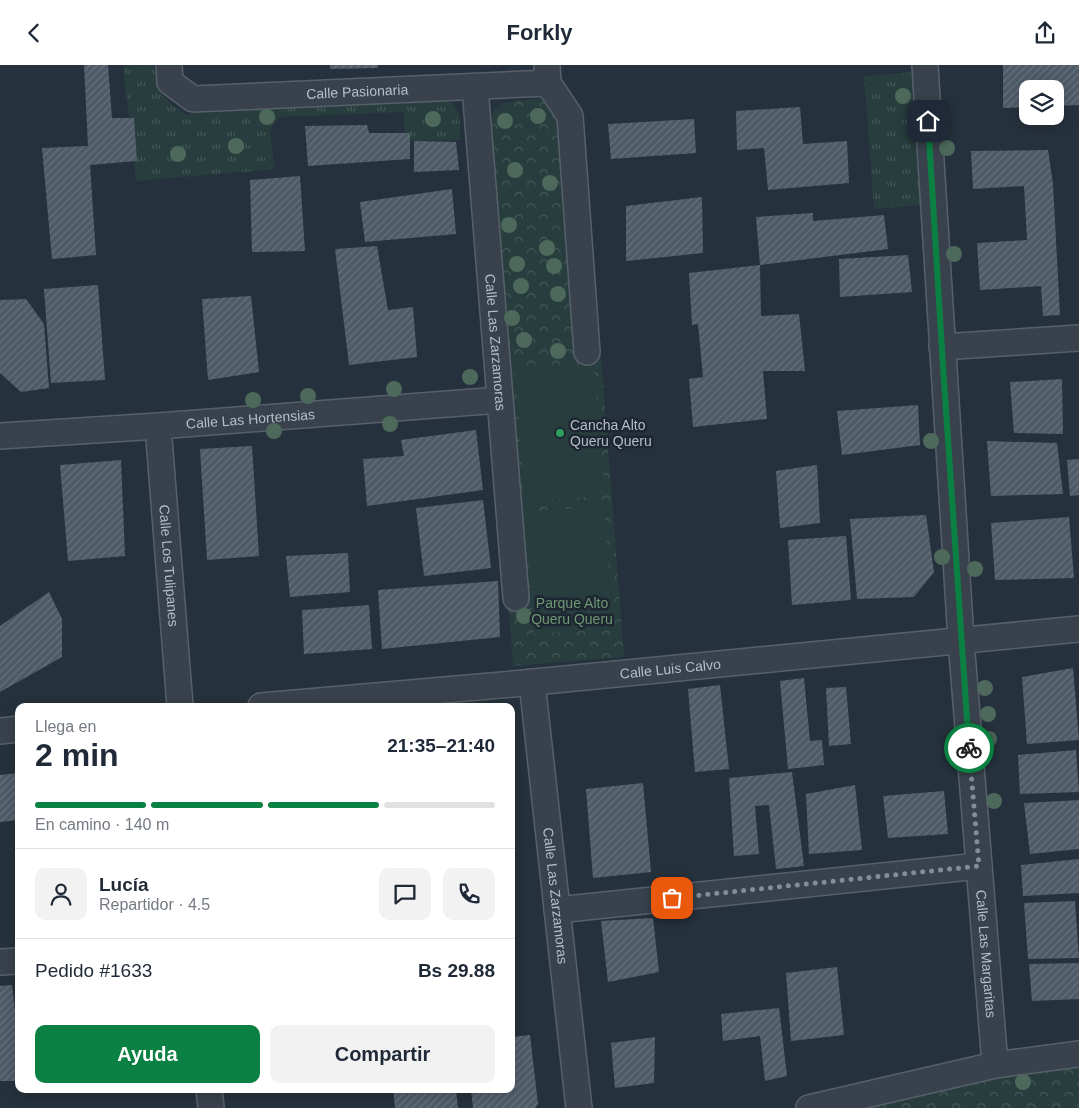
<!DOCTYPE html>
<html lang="es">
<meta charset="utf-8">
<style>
body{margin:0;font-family:Helvetica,sans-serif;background:#f2f2f3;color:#1f2937;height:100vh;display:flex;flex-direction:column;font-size:19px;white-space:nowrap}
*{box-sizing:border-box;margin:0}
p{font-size:16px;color:#747a83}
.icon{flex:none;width:28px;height:28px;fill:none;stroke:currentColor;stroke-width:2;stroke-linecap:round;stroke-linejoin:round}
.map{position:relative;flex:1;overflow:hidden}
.side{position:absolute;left:15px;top:638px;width:500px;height:390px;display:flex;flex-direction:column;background:#fff;border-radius:10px;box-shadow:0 2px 12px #0003}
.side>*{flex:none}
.tools{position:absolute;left:1019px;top:15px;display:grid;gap:10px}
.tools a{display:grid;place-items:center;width:45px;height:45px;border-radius:10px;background:#fff;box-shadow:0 2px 12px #0003;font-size:25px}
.pin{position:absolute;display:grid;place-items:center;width:42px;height:42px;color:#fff;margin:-21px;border-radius:10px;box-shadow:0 2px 8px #0006}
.courier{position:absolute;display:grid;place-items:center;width:50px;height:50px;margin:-25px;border:4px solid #0b8043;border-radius:50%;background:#fff;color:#222;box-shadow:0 1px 6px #0007}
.head em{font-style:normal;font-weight:600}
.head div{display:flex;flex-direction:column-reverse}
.head{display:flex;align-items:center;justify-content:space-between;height:85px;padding:0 20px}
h1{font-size:32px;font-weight:600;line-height:38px}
.bar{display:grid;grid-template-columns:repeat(4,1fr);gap:8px 5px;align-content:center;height:60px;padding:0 20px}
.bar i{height:6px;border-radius:4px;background:#e0e1e3}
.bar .current{background:#0b8043}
.bar p{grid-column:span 4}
.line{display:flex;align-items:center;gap:12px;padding:0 20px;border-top:1px solid #e0e1e3}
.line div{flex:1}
.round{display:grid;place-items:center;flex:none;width:52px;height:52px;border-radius:10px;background:#f2f2f3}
.primary-button{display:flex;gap:10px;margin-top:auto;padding:10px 20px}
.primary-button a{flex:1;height:58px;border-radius:10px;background:#0b8043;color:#fff;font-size:20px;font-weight:600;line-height:58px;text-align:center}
.primary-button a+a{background:#f2f2f3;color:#1f2937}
header{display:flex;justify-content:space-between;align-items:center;height:65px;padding:0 20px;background:#fff;font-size:22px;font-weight:600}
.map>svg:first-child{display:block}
</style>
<header><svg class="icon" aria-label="back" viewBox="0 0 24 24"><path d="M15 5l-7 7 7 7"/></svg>Forkly<svg class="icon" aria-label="share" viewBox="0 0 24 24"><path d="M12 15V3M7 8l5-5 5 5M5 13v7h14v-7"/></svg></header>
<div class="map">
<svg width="1079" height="1043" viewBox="0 0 1079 1043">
<defs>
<pattern id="grass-tufts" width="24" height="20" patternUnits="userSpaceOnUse" patternTransform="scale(1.25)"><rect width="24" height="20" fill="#283e3e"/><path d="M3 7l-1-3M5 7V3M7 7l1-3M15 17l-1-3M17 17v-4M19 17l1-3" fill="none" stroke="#455858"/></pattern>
<pattern id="forest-crowns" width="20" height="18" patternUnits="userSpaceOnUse" patternTransform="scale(1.25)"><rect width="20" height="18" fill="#283e3e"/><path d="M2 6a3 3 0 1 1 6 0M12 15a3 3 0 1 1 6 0" fill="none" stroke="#455858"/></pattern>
<pattern id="building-hatch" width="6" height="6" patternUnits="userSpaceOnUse" patternTransform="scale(1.25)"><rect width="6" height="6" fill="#4e5b67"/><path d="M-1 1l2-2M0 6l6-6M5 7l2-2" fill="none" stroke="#65717b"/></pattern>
</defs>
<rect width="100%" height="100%" fill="#25313c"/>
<g fill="url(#grass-tufts)">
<path d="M123 0H154C156 26 164 35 185 49L445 34C463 41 459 58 461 75L405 76 404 47 279 52 274 57 270 66 275 104 136 116Z"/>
<polygon points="913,7 924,140 874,144 864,11"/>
</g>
<g fill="url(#forest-crowns)">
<polygon points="541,33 551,38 558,45 575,293 601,291 624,592 513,601 508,534 490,61 494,45 503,38"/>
<polygon points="1079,1002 1079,1043 857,1043 1001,1012"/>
</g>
<g fill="#283e3e">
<polygon points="594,299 605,430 525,437 515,305"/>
<polygon points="604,441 613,564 534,569 525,447"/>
</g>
<g fill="url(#building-hatch)">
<polygon points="84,0 108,0 112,53 134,53 137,96 90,100 96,190 52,194 42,83 88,81"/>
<polygon points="330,0 378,0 378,3 330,4"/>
<polygon points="1003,0 1079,0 1079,40 1055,41 1055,24 1028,24 1028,42 1003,43"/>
<polygon points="800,42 803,79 847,76 849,118 768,125 764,83 737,85 736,46"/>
<polygon points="694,54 696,88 611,94 608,59"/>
<polygon points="367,60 369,68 410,68 410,94 308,101 305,61"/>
<polygon points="414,76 456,77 459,105 414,107"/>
<polygon points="1048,85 1053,119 1060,250 1043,251 1041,221 980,225 977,178 1027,175 1024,121 973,124 971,86"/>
<polygon points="300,111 305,186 252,187 250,115"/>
<polygon points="452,124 456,169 365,177 360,137"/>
<polygon points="702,132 703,188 626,196 626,141"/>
<polygon points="813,148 813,156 884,150 888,184 760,200 756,152"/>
<polygon points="377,181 388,245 413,242 417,292 349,300 335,184"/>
<polygon points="908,190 912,227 840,232 839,194"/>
<polygon points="760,200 761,251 799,249 805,306 763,306 767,354 693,362 689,314 703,312 698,259 692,260 689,208"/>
<polygon points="98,220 105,315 51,318 44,224"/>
<polygon points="251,231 259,307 208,315 202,234"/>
<polygon points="26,234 44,259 49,323 21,327 0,308 0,235"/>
<polygon points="1062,314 1063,369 1014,368 1010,317"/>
<polygon points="918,340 920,380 842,390 837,346"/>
<polygon points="476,365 483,425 367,441 363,394 404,391 401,375"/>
<polygon points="987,376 1057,378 1063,429 991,431"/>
<polygon points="252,381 259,491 207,495 200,384"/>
<polygon points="1079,394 1079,430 1070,431 1067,395"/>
<polygon points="121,395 125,491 68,496 60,400"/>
<polygon points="817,400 820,458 780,463 776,406"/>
<polygon points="483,435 491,503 424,511 416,443"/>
<polygon points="926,450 934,507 914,532 857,534 850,454"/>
<polygon points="1069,452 1074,513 995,515 991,458"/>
<polygon points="846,471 851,535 792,540 788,475"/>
<polygon points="348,488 350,527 290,532 286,491"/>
<polygon points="498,516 500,572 382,584 378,525"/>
<polygon points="49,527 62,554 62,592 0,627 0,561"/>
<polygon points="369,540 372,584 304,589 302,545"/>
<polygon points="1073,603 1079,675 1027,679 1022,612"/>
<polygon points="804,613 810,676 822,675 824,700 788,704 780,616"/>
<polygon points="720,620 729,704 695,707 688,624"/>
<polygon points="846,622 851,679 829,681 826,623"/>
<polygon points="1076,685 1079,727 1020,729 1018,690"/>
<polygon points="792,707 804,801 776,804 769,740 755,741 759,789 734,791 729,713"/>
<polygon points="19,708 19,755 0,757 0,710"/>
<polygon points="643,718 651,807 593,813 586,724"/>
<polygon points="855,720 862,785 809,789 806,729"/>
<polygon points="944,726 948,769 888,773 883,731"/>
<polygon points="1079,735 1079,784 1030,789 1024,738"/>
<polygon points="1079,794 1079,828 1023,831 1021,800"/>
<polygon points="1075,836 1079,893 1028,894 1024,838"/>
<polygon points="653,853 659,907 608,917 601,856"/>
<polygon points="1079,898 1079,934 1032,936 1029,899"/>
<polygon points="837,902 844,970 791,976 786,908"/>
<polygon points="12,920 19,976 19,1016 0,1016 0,921"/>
<polygon points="19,931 19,962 17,962 15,932"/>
<polygon points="779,943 787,1011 765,1016 760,971 723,976 721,949"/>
<polygon points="530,970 538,1039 535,1043 473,1043 471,1024 511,1024 511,972"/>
<polygon points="655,972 654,1018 615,1023 611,978"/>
<polygon points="393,1024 456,1024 458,1043 395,1043"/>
</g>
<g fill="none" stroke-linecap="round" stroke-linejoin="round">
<defs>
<g id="minor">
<path id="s1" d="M169 0 170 17 193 34 548 18"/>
<polyline points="547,0 548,18 570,51 587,287"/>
<path id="s2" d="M925 0 961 575 995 1000"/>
<path id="s3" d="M475 22 516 533"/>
<polyline points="942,282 1079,273"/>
<path id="s4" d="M158 361 180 641"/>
<path id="s5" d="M0 371 158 361 500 335"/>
<path id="s6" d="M532 617 579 1043"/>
<path id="s7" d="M261 641 524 618 1079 564"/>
<polyline points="0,666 19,664"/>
<polyline points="557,845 979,801"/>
<polyline points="0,897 19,896"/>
<polyline points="209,1024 211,1043"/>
<polyline points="809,1043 995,1000 1079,989"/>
</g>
</defs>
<use href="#minor" stroke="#57606a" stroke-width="28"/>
<use href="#minor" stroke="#39424c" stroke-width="25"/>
</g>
<g fill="#4d695b">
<circle cx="903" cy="31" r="8"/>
<circle cx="538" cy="51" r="8"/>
<circle cx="267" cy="52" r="8"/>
<circle cx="433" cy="54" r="8"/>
<circle cx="505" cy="56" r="8"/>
<circle cx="236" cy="81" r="8"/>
<circle cx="947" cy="83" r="8"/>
<circle cx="178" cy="89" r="8"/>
<circle cx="515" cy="105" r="8"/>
<circle cx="550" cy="118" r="8"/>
<circle cx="509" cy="160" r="8"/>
<circle cx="547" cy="183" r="8"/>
<circle cx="954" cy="189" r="8"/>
<circle cx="517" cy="199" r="8"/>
<circle cx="554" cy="201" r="8"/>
<circle cx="521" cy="221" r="8"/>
<circle cx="558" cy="229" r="8"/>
<circle cx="512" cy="253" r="8"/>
<circle cx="524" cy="275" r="8"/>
<circle cx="558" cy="286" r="8"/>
<circle cx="470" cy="312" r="8"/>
<circle cx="394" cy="324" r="8"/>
<circle cx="308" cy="331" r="8"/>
<circle cx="253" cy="335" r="8"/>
<circle cx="390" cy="359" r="8"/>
<circle cx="274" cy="366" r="8"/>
<circle cx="931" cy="376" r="8"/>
<circle cx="942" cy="492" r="8"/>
<circle cx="975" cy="504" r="8"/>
<circle cx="524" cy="551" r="8"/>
<circle cx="985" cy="623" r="8"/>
<circle cx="988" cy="649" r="8"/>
<circle cx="989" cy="674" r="8"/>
<circle cx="994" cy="736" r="8"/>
<circle cx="1023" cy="1017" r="8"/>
</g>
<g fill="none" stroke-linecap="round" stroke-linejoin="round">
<polyline stroke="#838c97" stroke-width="5" stroke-dasharray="0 9" points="672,833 979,801 969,683"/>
<polyline stroke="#0b8043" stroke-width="6" points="928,56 943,301 969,683"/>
</g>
<circle fill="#2e9e5b" stroke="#1e2731" stroke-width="2" cx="560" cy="368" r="5"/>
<g text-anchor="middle" stroke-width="5" stroke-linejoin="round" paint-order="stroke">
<g font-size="14" fill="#b5bdc8" stroke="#1e2731">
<text dy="5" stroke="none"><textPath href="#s1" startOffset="210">Calle Pasionaria</textPath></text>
<text dy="5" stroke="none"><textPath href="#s3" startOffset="256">Calle Las Zarzamoras</textPath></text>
<text dy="5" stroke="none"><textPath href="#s5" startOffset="251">Calle Las Hortensias</textPath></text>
<text dy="5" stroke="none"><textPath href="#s4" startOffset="140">Calle Los Tulipanes</textPath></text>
<text dy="5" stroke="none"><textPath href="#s7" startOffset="411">Calle Luis Calvo</textPath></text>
<text dy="5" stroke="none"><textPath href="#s6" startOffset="215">Calle Las Zarzamoras</textPath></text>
<text dy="5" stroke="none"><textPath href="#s2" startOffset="891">Calle Las Margaritas</textPath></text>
</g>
<g font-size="14" fill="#b5bdc8" stroke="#1e2731" text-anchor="start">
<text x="570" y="365">Cancha Alto<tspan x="570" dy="16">Queru Queru</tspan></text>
</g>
<g font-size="14" fill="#6d9774" stroke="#1e2731">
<text x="572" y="543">Parque Alto<tspan x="572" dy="16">Queru Queru</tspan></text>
</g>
</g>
</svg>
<div class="tools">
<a><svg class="icon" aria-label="layers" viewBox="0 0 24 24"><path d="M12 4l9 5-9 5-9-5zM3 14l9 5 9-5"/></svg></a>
</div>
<div class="pin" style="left:672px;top:833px;background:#ea580c"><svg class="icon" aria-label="bag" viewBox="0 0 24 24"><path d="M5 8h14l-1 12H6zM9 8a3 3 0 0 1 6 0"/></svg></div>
<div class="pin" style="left:928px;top:56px;background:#1f2937"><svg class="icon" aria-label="home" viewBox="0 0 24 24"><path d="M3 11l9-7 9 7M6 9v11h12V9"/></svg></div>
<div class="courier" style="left:969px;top:683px"><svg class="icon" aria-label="bike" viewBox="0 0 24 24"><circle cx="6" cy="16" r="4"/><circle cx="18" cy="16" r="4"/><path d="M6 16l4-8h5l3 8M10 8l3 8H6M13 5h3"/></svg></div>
<section class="side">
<div class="head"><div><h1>2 min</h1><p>Llega en</p></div><em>21:35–21:40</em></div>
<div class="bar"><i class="current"></i><i class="current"></i><i class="current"></i><i></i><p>En camino · 140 m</p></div>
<div class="line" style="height:90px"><a class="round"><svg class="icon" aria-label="person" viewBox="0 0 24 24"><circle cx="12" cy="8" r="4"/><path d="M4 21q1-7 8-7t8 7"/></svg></a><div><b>Lucía</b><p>Repartidor · 4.5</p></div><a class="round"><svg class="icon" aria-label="chat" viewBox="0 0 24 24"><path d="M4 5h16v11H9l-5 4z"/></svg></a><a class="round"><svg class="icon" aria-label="phone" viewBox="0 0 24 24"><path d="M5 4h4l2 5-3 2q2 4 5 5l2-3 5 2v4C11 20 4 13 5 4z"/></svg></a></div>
<div class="line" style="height:65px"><div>Pedido #1633</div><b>Bs 29.88</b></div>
<div class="primary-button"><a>Ayuda</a><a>Compartir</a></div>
</section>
</div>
